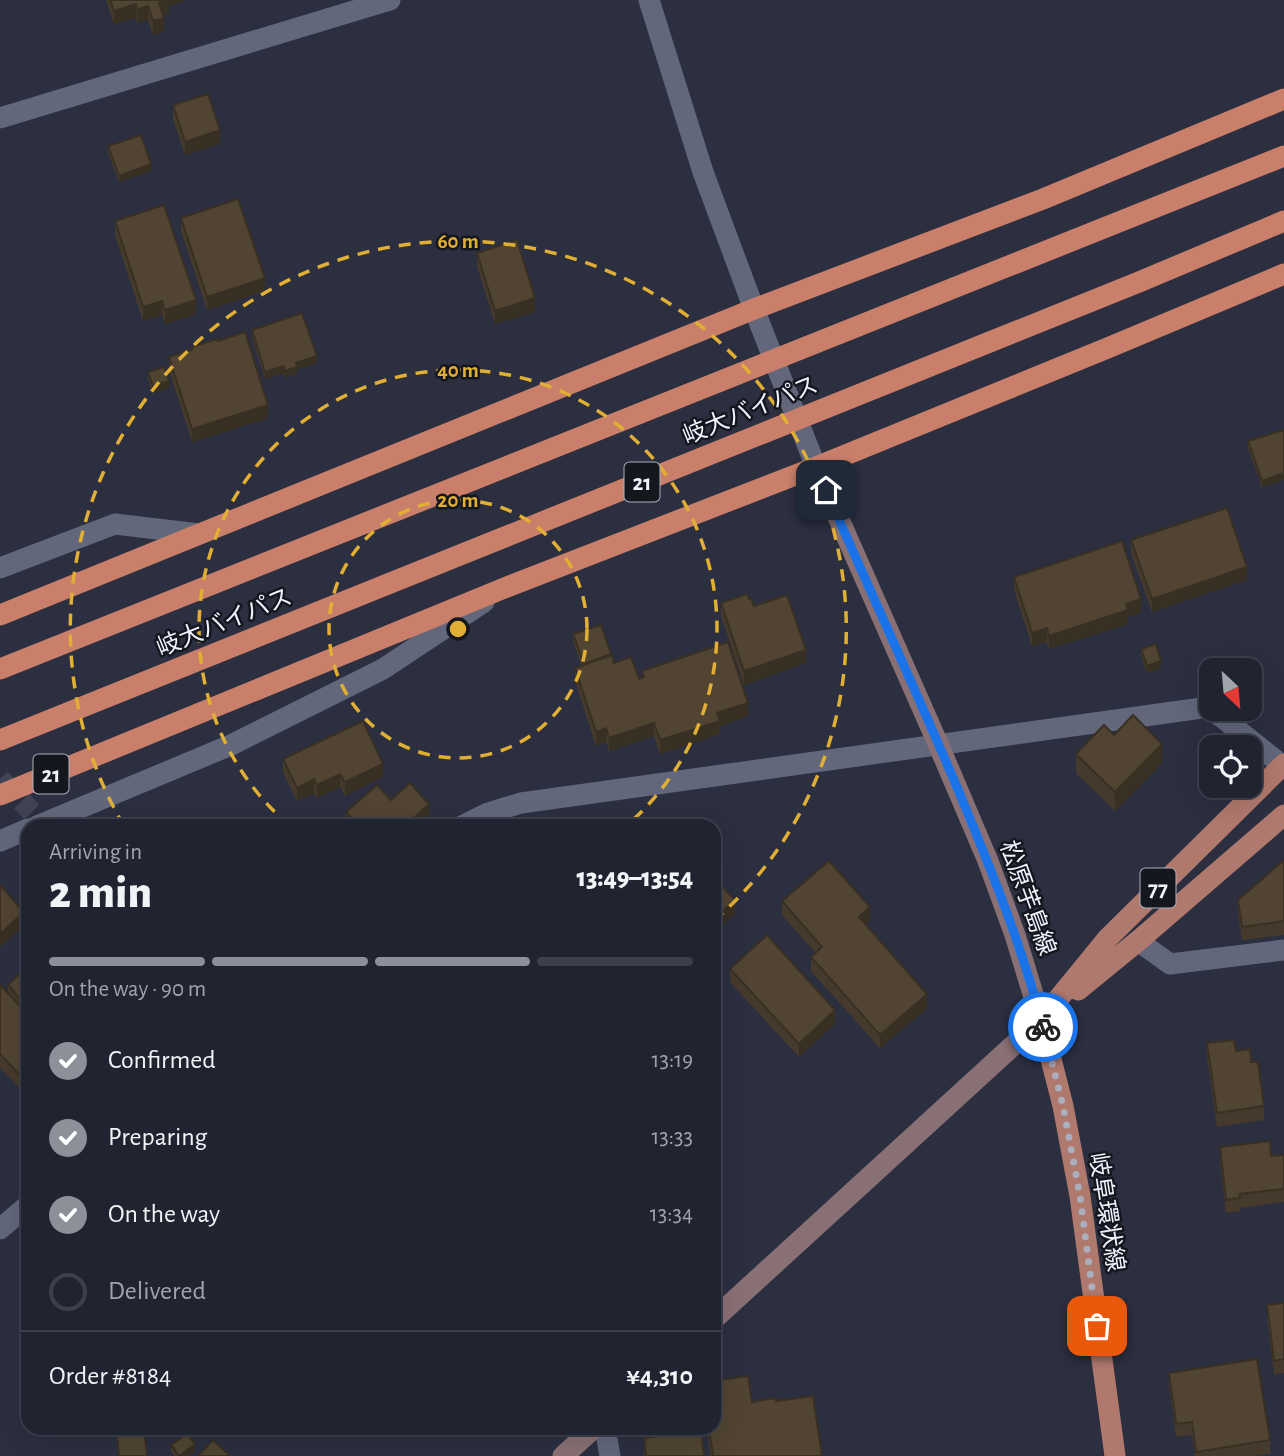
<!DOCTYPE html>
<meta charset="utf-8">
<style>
body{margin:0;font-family:"Alegreya Sans","Noto Sans JP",sans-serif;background:#282b38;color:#f1f3f6;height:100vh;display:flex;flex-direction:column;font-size:26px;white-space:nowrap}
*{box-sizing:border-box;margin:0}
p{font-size:23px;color:#a2a4ab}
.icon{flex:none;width:38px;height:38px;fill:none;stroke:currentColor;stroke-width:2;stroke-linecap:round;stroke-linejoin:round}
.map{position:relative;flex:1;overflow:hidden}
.side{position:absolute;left:21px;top:819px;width:700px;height:616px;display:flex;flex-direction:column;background:#202330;border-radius:21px;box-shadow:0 7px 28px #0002,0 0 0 2px #3d404c}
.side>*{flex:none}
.needle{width:46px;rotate:154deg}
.controls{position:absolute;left:1199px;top:658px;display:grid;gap:14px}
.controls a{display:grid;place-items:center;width:63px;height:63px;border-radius:14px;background:#202330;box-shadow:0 7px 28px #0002,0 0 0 2px #3d404c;font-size:35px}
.pin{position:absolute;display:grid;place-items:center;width:60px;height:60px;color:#fff;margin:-30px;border-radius:14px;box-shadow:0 4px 10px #0006}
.courier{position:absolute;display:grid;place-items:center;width:70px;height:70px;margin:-35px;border:5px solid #1a73e8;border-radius:50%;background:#fff;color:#222;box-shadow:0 2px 9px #0007}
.overview em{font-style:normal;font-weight:800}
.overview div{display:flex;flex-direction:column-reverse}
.overview{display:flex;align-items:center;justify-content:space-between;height:119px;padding:0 28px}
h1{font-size:46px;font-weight:800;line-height:52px}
.bar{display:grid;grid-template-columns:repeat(4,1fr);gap:10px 7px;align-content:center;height:84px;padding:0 28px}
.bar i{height:9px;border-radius:5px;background:#3d404c}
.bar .selected{background:#8c9099}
.bar p{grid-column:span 4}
.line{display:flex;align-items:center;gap:18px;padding:0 28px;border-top:2px solid #3d404c}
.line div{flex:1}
ol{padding:0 28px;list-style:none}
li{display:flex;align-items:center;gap:21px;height:77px}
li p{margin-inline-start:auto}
li .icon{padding:7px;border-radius:50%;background:#8c9099;color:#fff;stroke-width:4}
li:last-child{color:#a2a4ab}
li i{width:38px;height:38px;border:4px solid #3d404c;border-radius:50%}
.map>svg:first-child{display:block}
</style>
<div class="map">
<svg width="1284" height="1456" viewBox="0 0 1284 1456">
<rect width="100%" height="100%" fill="#2b2f40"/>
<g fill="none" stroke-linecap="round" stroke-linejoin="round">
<polyline stroke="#3f4353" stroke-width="21" stroke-dasharray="21 10" stroke-linecap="butt" points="0,779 32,812"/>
<g stroke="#62677b" stroke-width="21">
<polyline points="0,118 390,0"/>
<polyline points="0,568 115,524 199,534"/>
<polyline points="37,826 231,745 383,669 484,602"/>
<polyline points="462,826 488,813 521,803 1209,707 1283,766"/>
<polyline points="0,841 28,829"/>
<polyline points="1138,941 1170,964 1284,950"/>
<polyline points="0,1229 28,1205"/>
<polyline points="605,1428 610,1456"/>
</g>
<polyline stroke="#62677b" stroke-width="21" points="649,0 703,172 754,309 816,467"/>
<g stroke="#897074" stroke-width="21">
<polyline points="714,1319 1041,1020 1015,935 988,861 939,746 816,467"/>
<polyline points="563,1456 594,1428"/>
</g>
<g stroke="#b0796e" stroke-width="21">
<polyline points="1078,990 1138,941 1284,815"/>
<polyline points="1041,1020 1063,1106 1080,1196 1115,1456"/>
<polyline points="1041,1020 1108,938 1284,764"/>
</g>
<g stroke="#ca7f6a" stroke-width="21">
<polyline points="0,615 754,309 1043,199 1284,99"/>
<polyline points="0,669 1284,156"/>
<polyline points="0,740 1139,282 1284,221"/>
<polyline points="0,795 507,587 816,467 1110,347 1284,274"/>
</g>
</g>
<g fill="#463a2c">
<polygon points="106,0 187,0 169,6 169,14 163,15 164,32 153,35 148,20 137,23 136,18 114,24"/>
<polygon points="173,105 220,144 185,155 173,119"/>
<polygon points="108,146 151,171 119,182 108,153"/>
<polygon points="181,218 265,291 207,310 181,231"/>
<polygon points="115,221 196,314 165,324 162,315 143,321 115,235"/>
<polygon points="477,253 535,312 495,324 477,266"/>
<polygon points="252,330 317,363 297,369 297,374 285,378 284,373 265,379 252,337"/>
<polygon points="192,347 268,418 192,442 169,370 169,357 192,350"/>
<polygon points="148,372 169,388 153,393 148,379"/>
<polygon points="1284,430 1284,480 1262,487 1248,448 1248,441"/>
<polygon points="1131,540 1247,580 1152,612 1131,553"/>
<polygon points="1014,577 1141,613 1128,617 1128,624 1049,649 1047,642 1032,646 1014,590"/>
<polygon points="749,599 754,606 806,663 744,685 721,616 721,603"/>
<polygon points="601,625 614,663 639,679 642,678 642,671 748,716 720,726 720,734 660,754 654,736 609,751 606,742 596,746 575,681 575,668 581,665 573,641 573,634"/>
<polygon points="1141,649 1161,668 1147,673 1141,656"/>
<polygon points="1076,754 1162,763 1115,811 1076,773"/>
<polygon points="283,759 383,777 345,796 340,787 317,798 314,793 297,801 283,772"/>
<polygon points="391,800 429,823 426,826 346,826 346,812"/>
<polygon points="1284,860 1284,935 1242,940 1238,914 1238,900"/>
<polygon points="782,901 870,921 866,924 927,1008 880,1048 811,971 811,957 816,953 782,915"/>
<polygon points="28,965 28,1097 0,1068 0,985 8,993 8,985"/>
<polygon points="730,969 835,1024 799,1057 730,982"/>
<polygon points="1207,1043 1236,1051 1251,1062 1264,1106 1264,1120 1217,1127 1207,1057"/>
<polygon points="1220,1147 1271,1156 1284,1155 1284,1202 1240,1208 1240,1211 1226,1213 1220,1161"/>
<polygon points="1284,1303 1284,1373 1274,1374 1267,1319 1267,1305"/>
<polygon points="1169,1373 1270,1440 1270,1454 1255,1456 1195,1456 1192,1435 1176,1437 1169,1386"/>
<polygon points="776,1401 822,1456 710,1456 707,1428 714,1428 752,1402"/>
<polygon points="644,1438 704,1456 644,1456"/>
<polygon points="171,1445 195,1451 189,1456 174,1456 171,1452"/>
</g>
<g fill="#393024">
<polygon points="166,0 187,0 169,6 169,14 159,16 159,3"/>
<polygon points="136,4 136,18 114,24 114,11"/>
<polygon points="148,6 148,20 137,23 137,10"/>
<polygon points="164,18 164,32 153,35 153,21"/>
<polygon points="220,130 220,144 185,155 185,142"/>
<polygon points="151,164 151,171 119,182 119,176"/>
<polygon points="265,278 265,291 207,310 207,297"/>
<polygon points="535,298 535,312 495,324 495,311"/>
<polygon points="196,300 196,314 165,324 165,310"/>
<polygon points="162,301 162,315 143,321 143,307"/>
<polygon points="317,356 317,363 297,369 297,374 285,378 285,371 296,363"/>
<polygon points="284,366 284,373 265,379 265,372"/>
<polygon points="169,381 169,388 153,393 153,386"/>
<polygon points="268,405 268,418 192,442 192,429"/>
<polygon points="1284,473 1284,480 1262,487 1262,481"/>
<polygon points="1247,567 1247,580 1152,612 1152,599"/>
<polygon points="1141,599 1141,613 1128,617 1128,624 1049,649 1049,636 1126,604"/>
<polygon points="1047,628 1047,642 1032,646 1032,633"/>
<polygon points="806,650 806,663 744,685 744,671"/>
<polygon points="1161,661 1161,668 1147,673 1147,666"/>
<polygon points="748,703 748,716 720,726 720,734 660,754 660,740 717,713"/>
<polygon points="654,723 654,736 609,751 609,738"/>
<polygon points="606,728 606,742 596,746 596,732"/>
<polygon points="1162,744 1162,763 1115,811 1115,792"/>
<polygon points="383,764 383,777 345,796 345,782"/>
<polygon points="340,774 340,787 317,798 317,785"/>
<polygon points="314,779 314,793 297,801 297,788"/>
<polygon points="429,804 429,823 426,826 405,826"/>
<polygon points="735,900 735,914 714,933 714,919"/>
<polygon points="870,907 870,921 859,930 859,917"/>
<polygon points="24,912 28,915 28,922 0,947 0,934"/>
<polygon points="927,994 927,1008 880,1048 880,1035"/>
<polygon points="835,1010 835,1024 799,1057 799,1044"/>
<polygon points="195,1444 195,1451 189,1456 179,1456"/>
</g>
<g fill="#514433" stroke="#393024" stroke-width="2">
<polygon points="110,0 169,0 159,3 164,18 153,21 148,6 137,10 136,4 114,11"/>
<polygon points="208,94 220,130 185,142 173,105"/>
<polygon points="141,135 151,164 119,176 108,146"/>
<polygon points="238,199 265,278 207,297 181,218"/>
<polygon points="164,205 196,300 165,310 162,301 143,307 115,221"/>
<polygon points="517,240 535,298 495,311 477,253"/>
<polygon points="302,313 317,356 296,363 297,367 285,371 284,366 265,372 252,330"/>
<polygon points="245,332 268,405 192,429 169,357 192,350 192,347 217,339 218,341"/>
<polygon points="164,367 169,381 153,386 148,372"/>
<polygon points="1284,430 1284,473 1262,481 1248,441"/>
<polygon points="1227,508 1247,567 1152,599 1131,540"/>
<polygon points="1122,541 1141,599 1126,604 1128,610 1049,636 1047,628 1032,633 1014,577"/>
<polygon points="747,594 749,599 751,598 754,606 787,595 806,650 744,671 721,603"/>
<polygon points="601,625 611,654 584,664 573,634"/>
<polygon points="728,642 748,703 717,713 720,721 660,740 654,723 609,738 606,728 596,732 575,668 612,655 614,663 631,657 639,679 644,677 642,671"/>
<polygon points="1156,644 1161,661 1147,666 1141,649"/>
<polygon points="1133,715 1162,744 1115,792 1076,754 1104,725 1114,735"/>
<polygon points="363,721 383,764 345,782 340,774 317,785 314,779 297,788 283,759"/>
<polygon points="410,783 429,804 405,826 359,826 346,812 377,785 391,800"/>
<polygon points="1284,860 1284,921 1242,927 1238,900"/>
<polygon points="829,861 870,907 859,917 927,994 880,1035 811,957 822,947 782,901"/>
<polygon points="714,878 735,900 714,919"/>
<polygon points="0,885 24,912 0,934"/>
<polygon points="28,897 28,915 24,919 24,912 18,906"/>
<polygon points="767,935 835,1010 799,1044 730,969"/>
<polygon points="28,965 28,1008 8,985"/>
<polygon points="0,985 28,1014 28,1084 0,1054"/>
<polygon points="1234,1040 1236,1051 1250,1049 1251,1062 1258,1062 1264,1106 1217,1113 1207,1043"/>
<polygon points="1270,1141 1271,1156 1284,1155 1284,1189 1240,1194 1240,1198 1226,1200 1220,1147"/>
<polygon points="1284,1303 1284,1359 1274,1361 1267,1305"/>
<polygon points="1257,1359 1270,1440 1196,1452 1192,1422 1176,1424 1169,1373"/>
<polygon points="748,1376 752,1402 776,1398 776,1401 813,1396 822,1456 713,1456 709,1428 714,1428 714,1381"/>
<polygon points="116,1428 144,1428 147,1456 119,1456"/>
<polygon points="701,1430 704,1456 646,1456 644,1438"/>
<polygon points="187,1434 195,1444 179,1456 171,1445"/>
<polygon points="213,1440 230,1456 198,1456"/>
</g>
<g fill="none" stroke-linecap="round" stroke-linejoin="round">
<polyline stroke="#abaebc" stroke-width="7" stroke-dasharray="0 12.6" points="1043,1027 1063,1106 1080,1196 1097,1326"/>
<path stroke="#1a73e8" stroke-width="9" d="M826 490C870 591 916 690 959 792 991 869 1022 946 1043 1027"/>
</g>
<g fill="none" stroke="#e1af34" stroke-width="3.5" stroke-dasharray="12 9">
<circle cx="458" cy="629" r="129"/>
<path d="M290 826A259 259 0 1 1 626 826"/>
<path d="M124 826A388 388 0 1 1 715 920"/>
</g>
<g text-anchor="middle" stroke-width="5" stroke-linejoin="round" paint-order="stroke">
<g fill="#15171f" stroke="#aeb1bc" stroke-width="2">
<rect x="624.5" y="462.5" width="35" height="39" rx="5"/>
<rect x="33.5" y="754.5" width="35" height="39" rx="5"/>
<rect x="1140.5" y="868.5" width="35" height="39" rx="5"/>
</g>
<g font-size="23" font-weight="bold" fill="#f0f3ff">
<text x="642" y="490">21</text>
<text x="51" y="782">21</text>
<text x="1158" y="896">77</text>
</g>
<g font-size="24" fill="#f0f3ff" stroke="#15171f">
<text transform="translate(750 410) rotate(-22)" y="8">岐大バイパス</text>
<text transform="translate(224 622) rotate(-22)" y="8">岐大バイパス</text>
<text transform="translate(1028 898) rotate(70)" y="8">松原芋島線</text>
<text transform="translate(1107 1212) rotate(81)" y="8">岐阜環状線</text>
</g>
</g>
<circle cx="458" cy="629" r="10" fill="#e1af34" stroke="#15171f" stroke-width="3.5"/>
<g font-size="21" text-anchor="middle" font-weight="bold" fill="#e1af34" stroke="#15171f" stroke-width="5" stroke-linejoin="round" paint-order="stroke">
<text x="458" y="248">60 m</text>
<text x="458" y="377">40 m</text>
<text x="458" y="507">20 m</text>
</g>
</svg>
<div class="controls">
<a><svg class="needle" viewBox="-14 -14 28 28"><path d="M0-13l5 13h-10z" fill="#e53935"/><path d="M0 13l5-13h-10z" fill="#a2a4ab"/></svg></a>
<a><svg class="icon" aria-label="locate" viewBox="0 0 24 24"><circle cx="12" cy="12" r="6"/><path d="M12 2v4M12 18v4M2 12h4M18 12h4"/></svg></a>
</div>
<div class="pin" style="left:1097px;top:1326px;background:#ea580c"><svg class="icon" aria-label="bag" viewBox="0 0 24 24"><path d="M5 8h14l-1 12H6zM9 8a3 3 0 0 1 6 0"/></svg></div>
<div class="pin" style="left:826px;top:490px;background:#1f2937"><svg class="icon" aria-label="home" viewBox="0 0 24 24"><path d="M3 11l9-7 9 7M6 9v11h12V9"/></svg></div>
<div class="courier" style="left:1043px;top:1027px"><svg class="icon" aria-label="bike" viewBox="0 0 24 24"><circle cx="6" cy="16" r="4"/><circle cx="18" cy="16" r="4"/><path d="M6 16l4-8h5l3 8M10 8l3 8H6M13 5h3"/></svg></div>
<section class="side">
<div class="overview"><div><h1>2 min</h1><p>Arriving in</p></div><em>13:49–13:54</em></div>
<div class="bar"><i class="selected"></i><i class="selected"></i><i class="selected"></i><i></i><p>On the way · 90 m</p></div>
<ol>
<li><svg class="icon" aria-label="check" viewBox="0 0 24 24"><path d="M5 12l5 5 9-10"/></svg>Confirmed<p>13:19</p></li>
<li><svg class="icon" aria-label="check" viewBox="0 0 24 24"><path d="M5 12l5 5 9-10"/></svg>Preparing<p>13:33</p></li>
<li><svg class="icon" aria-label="check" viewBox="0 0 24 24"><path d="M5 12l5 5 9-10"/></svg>On the way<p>13:34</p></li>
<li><i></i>Delivered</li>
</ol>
<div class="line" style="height:91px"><div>Order #8184</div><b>¥4,310</b></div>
</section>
</div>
